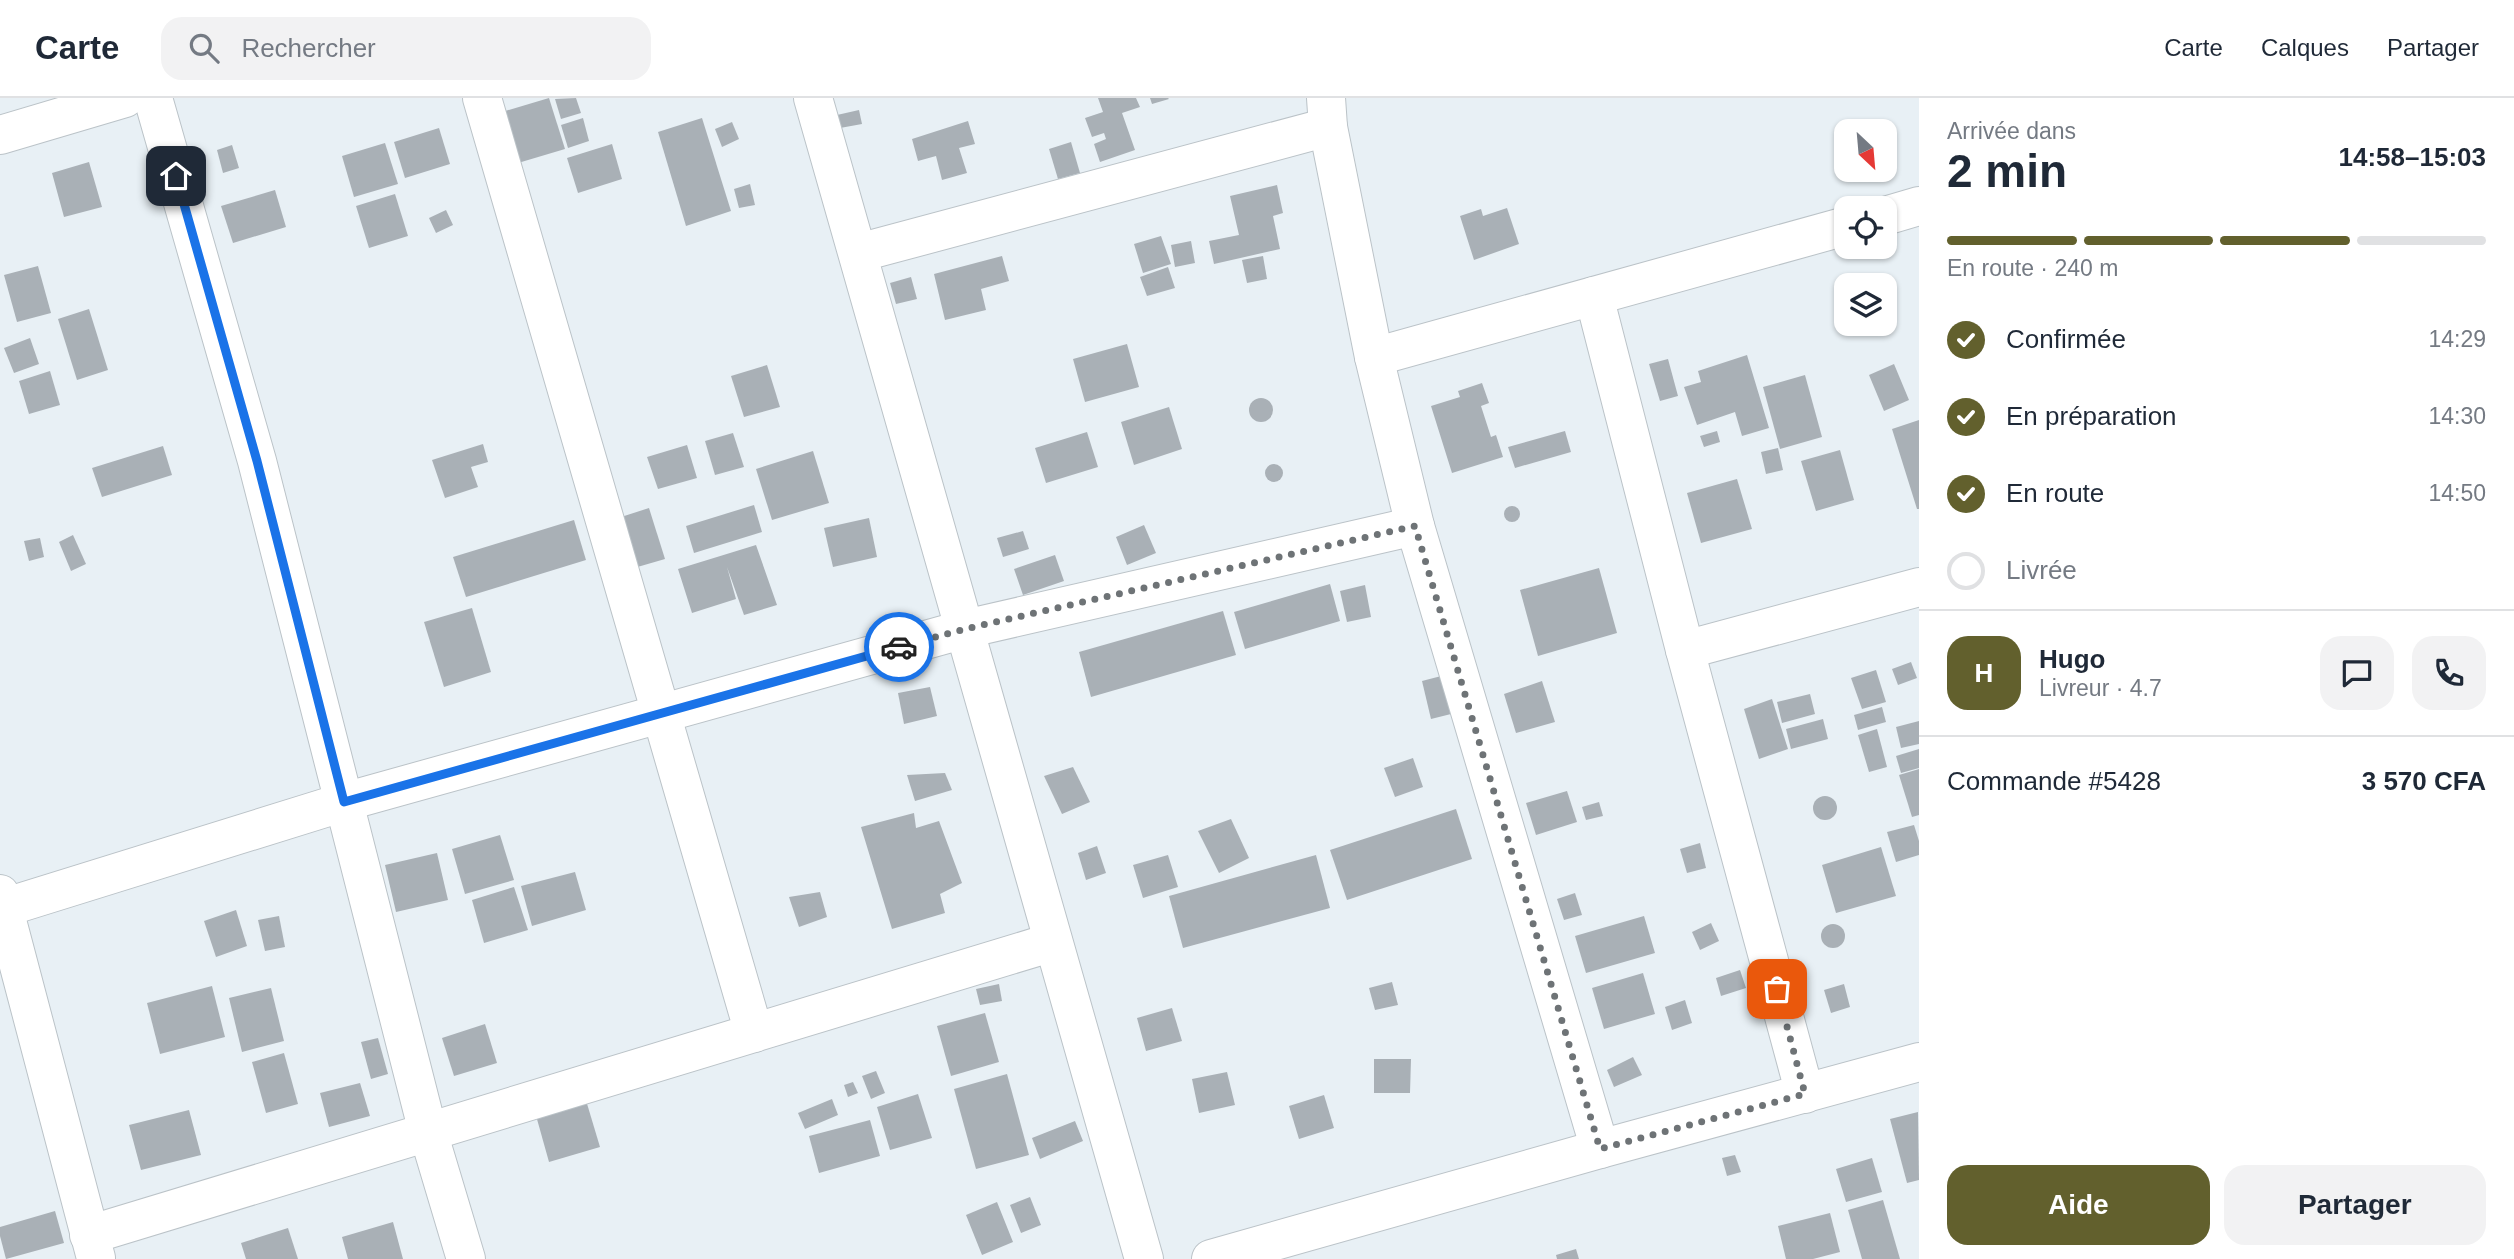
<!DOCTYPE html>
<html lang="fr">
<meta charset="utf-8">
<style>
body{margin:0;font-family:Arial,sans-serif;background:#f2f2f3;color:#1f2937;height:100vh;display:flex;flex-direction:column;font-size:26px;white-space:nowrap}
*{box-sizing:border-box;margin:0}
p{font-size:23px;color:#747a83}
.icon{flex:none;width:38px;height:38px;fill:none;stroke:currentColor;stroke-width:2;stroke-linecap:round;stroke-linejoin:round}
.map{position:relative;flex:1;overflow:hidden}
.panel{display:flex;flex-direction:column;background:#fff;width:595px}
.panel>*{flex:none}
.needle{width:46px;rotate:154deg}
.tools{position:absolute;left:1834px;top:21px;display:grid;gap:14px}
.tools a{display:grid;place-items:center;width:63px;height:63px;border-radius:14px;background:#fff;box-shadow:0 2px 5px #0004;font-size:35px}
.pin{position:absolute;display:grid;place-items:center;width:60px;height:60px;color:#fff;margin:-30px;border-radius:14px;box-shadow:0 4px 10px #0006}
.courier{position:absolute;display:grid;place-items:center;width:70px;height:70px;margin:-35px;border:5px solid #1a73e8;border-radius:50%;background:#fff;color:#222;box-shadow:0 2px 9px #0007}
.headline em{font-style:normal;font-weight:700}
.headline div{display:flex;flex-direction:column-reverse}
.headline{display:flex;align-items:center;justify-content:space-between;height:119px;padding:0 28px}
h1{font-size:46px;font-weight:700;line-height:52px}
.bar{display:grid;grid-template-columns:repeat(4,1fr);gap:10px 7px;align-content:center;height:84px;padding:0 28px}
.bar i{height:9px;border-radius:5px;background:#e0e1e3}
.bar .selected{background:#62602d}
.bar p{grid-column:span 4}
.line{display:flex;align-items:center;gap:18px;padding:0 28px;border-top:2px solid #e0e1e3}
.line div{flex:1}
.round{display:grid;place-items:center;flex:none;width:74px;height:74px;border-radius:21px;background:#f2f2f3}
ol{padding:0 28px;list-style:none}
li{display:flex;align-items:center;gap:21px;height:77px}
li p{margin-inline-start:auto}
li .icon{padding:7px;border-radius:50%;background:#62602d;color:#fff;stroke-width:4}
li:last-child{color:#747a83}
li i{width:38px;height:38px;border:4px solid #e0e1e3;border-radius:50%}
.action{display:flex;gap:14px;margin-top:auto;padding:14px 28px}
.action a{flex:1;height:80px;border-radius:21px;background:#62602d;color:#fff;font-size:28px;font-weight:700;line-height:80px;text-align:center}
.action a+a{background:#f2f2f3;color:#1f2937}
header{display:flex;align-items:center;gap:42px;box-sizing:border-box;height:98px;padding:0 35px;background:#fff;border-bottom:2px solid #e0e1e3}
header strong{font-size:33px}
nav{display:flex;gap:38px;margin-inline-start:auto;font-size:24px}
.search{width:490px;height:63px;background:#f2f2f3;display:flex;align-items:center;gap:18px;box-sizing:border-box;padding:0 24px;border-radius:21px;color:#747a83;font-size:26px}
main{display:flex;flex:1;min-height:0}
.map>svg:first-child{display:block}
</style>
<header>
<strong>Carte</strong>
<div class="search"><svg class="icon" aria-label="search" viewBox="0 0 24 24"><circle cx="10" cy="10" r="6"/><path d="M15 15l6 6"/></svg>Rechercher</div>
<nav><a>Carte</a><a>Calques</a><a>Partager</a></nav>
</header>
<main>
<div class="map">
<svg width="1919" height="1161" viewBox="0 0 1919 1161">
<rect width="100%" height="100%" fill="#e8f0f5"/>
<g fill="#a9b0b6">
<polygon points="549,0 565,51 518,65 502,14"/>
<polygon points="576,0 581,15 561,21 555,1"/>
<polygon points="1098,0 1136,0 1140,9 1122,15 1135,52 1100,64 1094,46 1106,41 1104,35 1092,39 1085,20 1103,14"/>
<polygon points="1150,0 1168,0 1169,1 1152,6"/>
<polygon points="859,12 862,26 840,30 837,17"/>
<polygon points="583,20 589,43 568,50 561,27"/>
<polygon points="702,20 731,113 686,128 658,34"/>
<polygon points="968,23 975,46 959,50 967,75 942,82 936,58 918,63 912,41"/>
<polygon points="732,24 739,41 722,49 715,31"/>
<polygon points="439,30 450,66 405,80 394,44"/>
<polygon points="1071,44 1080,75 1058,81 1049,51"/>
<polygon points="385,45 398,86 354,99 342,58"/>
<polygon points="612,46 622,81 578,95 567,60"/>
<polygon points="232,47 239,70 223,75 217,52"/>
<polygon points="89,64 102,109 64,119 52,75"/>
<polygon points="750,86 755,107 739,110 734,91"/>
<polygon points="1277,87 1283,115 1273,118 1280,151 1214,166 1209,143 1239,137 1230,98"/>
<polygon points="275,92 286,129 233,145 221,108"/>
<polygon points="395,96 408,138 369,150 356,108"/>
<polygon points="1507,110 1519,146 1474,162 1460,118 1481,111 1483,118"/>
<polygon points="446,112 453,127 436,135 429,120"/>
<polygon points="1161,138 1171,166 1143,175 1134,146"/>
<polygon points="1191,143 1195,165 1175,169 1171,147"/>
<polygon points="1002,158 1009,183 981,191 986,212 945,222 934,176"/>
<polygon points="1263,158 1267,181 1247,185 1242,162"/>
<polygon points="38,168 51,215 17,224 4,177"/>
<polygon points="1168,169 1175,190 1147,198 1140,179"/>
<polygon points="911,179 917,201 896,206 890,185"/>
<polygon points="89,211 108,272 77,282 58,221"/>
<polygon points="30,240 39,266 14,275 4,250"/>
<polygon points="1127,246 1139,289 1085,304 1073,261"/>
<polygon points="1747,257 1769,330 1742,338 1735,314 1697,327 1684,289 1701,284 1698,273"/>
<polygon points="1668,261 1678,298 1660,303 1649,266"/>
<polygon points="1894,266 1909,302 1884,313 1869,277"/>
<polygon points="767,267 780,309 744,319 731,278"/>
<polygon points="50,273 60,307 29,316 19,283"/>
<polygon points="1805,277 1822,339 1780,351 1763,289"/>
<polygon points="1482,285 1489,305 1481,308 1491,339 1496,337 1503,359 1452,375 1431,308 1460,299 1458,293"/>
<circle cx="1261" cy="312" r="12"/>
<polygon points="1169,309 1182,351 1134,367 1121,324"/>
<polygon points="1919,322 1919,411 1917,411 1892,331"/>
<polygon points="1565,333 1571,354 1515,370 1508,349"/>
<polygon points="1717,333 1720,344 1704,349 1700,338"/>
<polygon points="1087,334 1098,369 1046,385 1035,350"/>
<polygon points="733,335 744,369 715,377 705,343"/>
<polygon points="483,346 488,364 471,369 478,389 445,400 432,362"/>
<polygon points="687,347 697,380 658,391 647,359"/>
<polygon points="163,348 172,377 102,399 92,370"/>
<polygon points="1778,350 1783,372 1766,376 1761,354"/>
<polygon points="1840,352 1854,402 1816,413 1801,363"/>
<polygon points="813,353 829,405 772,422 756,371"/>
<circle cx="1274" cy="375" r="9"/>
<polygon points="1737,381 1752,431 1701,445 1687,395"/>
<polygon points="754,407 762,434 694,455 686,428"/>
<circle cx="1512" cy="416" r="8"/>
<polygon points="649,410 665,461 634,470 618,420"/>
<polygon points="869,420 877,459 833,469 824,430"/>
<polygon points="574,422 586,462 466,499 453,459"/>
<polygon points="1144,427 1156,455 1127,467 1116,439"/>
<polygon points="1023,433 1029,451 1003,459 997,440"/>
<polygon points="73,437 86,466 71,473 59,444"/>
<polygon points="40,440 44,459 29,463 24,443"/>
<polygon points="756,447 777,507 744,517 727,469 736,501 692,515 678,471"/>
<polygon points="1055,457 1064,483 1023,497 1014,471"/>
<polygon points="1599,470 1617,535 1538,558 1520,492"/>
<polygon points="1330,486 1340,523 1245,551 1234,514"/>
<polygon points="1365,487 1371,519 1347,524 1340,493"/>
<polygon points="472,510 491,574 444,589 424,524"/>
<polygon points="1223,513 1236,557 1091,599 1079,554"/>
<polygon points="1911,564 1917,580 1898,587 1892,571"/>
<polygon points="1876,572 1886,604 1862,611 1851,580"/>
<polygon points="1449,576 1459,614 1431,621 1422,583"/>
<polygon points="1542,583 1555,624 1516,635 1504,596"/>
<polygon points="930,589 937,618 904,626 898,595"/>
<polygon points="1810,596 1815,616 1782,625 1777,604"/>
<polygon points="1772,601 1788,651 1759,661 1744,611"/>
<polygon points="1882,609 1886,624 1858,632 1854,617"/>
<polygon points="1823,621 1828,641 1791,651 1786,631"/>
<polygon points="1919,623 1919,646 1901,650 1896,629"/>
<polygon points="1877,631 1887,669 1869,674 1858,637"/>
<polygon points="1919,651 1919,670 1901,675 1896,658"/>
<polygon points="1413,660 1423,689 1395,699 1384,670"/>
<polygon points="1073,669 1090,704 1062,716 1044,678"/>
<polygon points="1919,671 1919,717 1912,719 1899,677"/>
<polygon points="945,675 952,692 915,703 907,677"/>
<polygon points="1567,693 1577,724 1536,737 1526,705"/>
<circle cx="1825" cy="710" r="12"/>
<polygon points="1599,704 1603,718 1586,722 1582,709"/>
<polygon points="1456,711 1472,761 1347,802 1330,752"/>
<polygon points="914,715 916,730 939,723 962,785 940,796 945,815 892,831 861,729"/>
<polygon points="1231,721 1249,760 1219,775 1198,733"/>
<polygon points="1914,727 1919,743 1919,757 1896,764 1887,734"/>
<polygon points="500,737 514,782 465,796 452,751"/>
<polygon points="1700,745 1706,770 1687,775 1680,751"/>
<polygon points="1097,748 1106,775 1086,782 1078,755"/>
<polygon points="1881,749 1896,798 1836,815 1822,767"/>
<polygon points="437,755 448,802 396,814 385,767"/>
<polygon points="1168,757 1178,789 1143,800 1133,767"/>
<polygon points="1316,757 1330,810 1183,850 1169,798"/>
<polygon points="575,774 586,812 532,828 521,788"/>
<polygon points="514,789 528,832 484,845 472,802"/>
<polygon points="820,794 827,819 799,829 789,799"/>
<polygon points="1575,795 1582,817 1564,822 1557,801"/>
<polygon points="236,812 247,848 216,859 204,823"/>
<polygon points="279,818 285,849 265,853 258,822"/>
<polygon points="1644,818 1655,855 1586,875 1575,838"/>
<polygon points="1711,825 1719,843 1700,852 1692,834"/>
<circle cx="1833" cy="838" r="12"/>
<polygon points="1740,872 1746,890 1721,898 1716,880"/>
<polygon points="1643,875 1655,916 1604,931 1592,890"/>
<polygon points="1392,884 1398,907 1375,912 1369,890"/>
<polygon points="999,886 1002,903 980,907 976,891"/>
<polygon points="1844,886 1850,909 1831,915 1824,892"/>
<polygon points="212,888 225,939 160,956 147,905"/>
<polygon points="271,890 284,943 242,954 229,900"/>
<polygon points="1685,902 1692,925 1672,932 1665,909"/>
<polygon points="1172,910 1182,943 1146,953 1137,920"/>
<polygon points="985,915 999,964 951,978 937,928"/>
<polygon points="485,926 497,965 454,978 442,940"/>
<polygon points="378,940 388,976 371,981 361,944"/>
<polygon points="284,955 298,1006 266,1015 252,964"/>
<polygon points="1633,959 1642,977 1614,989 1607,972"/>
<polygon points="1374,961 1411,961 1410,995 1374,995"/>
<polygon points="876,973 885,995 871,1001 862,978"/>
<polygon points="1227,974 1235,1007 1199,1015 1192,981"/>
<polygon points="1007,976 1029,1057 976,1071 954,991"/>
<polygon points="853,984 858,995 848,999 844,987"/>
<polygon points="360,985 370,1018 329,1029 320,995"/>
<polygon points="918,996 932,1040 890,1052 877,1009"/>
<polygon points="1324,997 1334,1030 1299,1041 1289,1008"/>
<polygon points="585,999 600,1049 549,1064 535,1014"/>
<polygon points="832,1001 838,1017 805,1031 798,1015"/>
<polygon points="189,1012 201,1057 141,1072 129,1027"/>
<polygon points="1918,1014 1919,1082 1907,1085 1890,1021"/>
<polygon points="870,1022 880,1058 819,1075 809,1038"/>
<polygon points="1075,1023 1083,1043 1040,1061 1032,1040"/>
<polygon points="1735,1057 1741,1074 1727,1078 1722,1060"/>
<polygon points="1872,1060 1882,1094 1846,1104 1836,1071"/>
<polygon points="1030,1099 1041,1127 1021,1135 1010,1107"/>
<polygon points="1883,1102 1900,1161 1862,1161 1848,1112"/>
<polygon points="997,1104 1013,1144 982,1157 966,1117"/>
<polygon points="55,1113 64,1145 6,1161 0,1138 0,1129"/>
<polygon points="1830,1115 1840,1154 1813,1161 1786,1161 1778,1128"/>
<polygon points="393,1124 403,1161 348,1161 342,1139"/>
<polygon points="288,1130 298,1161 246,1161 241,1145"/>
<polygon points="1576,1151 1579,1161 1557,1161 1556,1157"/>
</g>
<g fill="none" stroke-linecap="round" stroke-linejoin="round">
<defs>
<g id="minor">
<polyline points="153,0 257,363 428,1034 466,1161"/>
<polyline points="482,0 754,935"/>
<polyline points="813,0 1144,1161"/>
<polyline points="1326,0 1328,29 1374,259 1415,428 1600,1051"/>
<polyline points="0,37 125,0"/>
<polyline points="1885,118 1919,108"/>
<polyline points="858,155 1328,29"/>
<polyline points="1594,198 1685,552 1805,996"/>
<polyline points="1374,259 1846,128"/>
<polyline points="1685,552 1919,489"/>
<polyline points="0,796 96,1160"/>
<polyline points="0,811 344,704 965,531 1415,428"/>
<polyline points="89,1137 1053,844"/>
<polyline points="1211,1161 1600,1051 1919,964"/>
</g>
</defs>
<use href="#minor" stroke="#bbc3c8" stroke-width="40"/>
<use href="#minor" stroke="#fff" stroke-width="38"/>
</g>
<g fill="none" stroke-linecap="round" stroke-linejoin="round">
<polyline stroke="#6e7376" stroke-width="7" stroke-dasharray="0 12.6" points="899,549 965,531 1415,428 1600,1051 1805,996 1777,891"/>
<polyline stroke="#1a73e8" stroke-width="9" points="176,78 257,363 344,704 899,549"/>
</g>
</svg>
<div class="tools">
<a><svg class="needle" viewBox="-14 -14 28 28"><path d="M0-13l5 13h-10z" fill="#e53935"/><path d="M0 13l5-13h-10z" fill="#747a83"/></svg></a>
<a><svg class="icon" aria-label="locate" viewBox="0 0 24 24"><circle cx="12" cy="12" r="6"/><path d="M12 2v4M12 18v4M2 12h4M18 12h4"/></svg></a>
<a><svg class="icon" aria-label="layers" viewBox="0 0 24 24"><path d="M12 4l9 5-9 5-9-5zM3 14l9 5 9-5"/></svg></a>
</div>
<div class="pin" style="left:1777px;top:891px;background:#ea580c"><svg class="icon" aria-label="bag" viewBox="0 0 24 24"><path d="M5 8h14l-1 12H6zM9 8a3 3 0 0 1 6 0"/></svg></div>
<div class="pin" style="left:176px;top:78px;background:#1f2937"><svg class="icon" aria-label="home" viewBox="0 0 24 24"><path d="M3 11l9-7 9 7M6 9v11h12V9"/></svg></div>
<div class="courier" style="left:899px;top:549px"><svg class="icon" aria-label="car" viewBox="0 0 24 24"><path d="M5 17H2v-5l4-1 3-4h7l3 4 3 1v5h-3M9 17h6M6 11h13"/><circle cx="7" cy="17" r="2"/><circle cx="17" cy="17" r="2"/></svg></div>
</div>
<section class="panel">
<div class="headline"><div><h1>2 min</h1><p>Arrivée dans</p></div><em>14:58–15:03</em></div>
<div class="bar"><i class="selected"></i><i class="selected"></i><i class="selected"></i><i></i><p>En route · 240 m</p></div>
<ol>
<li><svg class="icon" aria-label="check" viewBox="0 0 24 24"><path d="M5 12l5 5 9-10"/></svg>Confirmée<p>14:29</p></li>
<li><svg class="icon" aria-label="check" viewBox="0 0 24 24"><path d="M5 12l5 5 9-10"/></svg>En préparation<p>14:30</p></li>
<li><svg class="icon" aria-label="check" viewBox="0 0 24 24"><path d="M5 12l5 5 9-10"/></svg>En route<p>14:50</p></li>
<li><i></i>Livrée</li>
</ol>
<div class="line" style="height:126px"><b class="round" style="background:#62602d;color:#fff">H</b><div><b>Hugo</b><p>Livreur · 4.7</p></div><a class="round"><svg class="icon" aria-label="chat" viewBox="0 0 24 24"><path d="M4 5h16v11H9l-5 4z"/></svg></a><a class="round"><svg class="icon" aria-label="phone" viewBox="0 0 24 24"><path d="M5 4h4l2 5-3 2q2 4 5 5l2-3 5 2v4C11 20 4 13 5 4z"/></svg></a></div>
<div class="line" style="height:91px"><div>Commande #5428</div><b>3 570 CFA</b></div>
<div class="action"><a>Aide</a><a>Partager</a></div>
</section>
</main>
